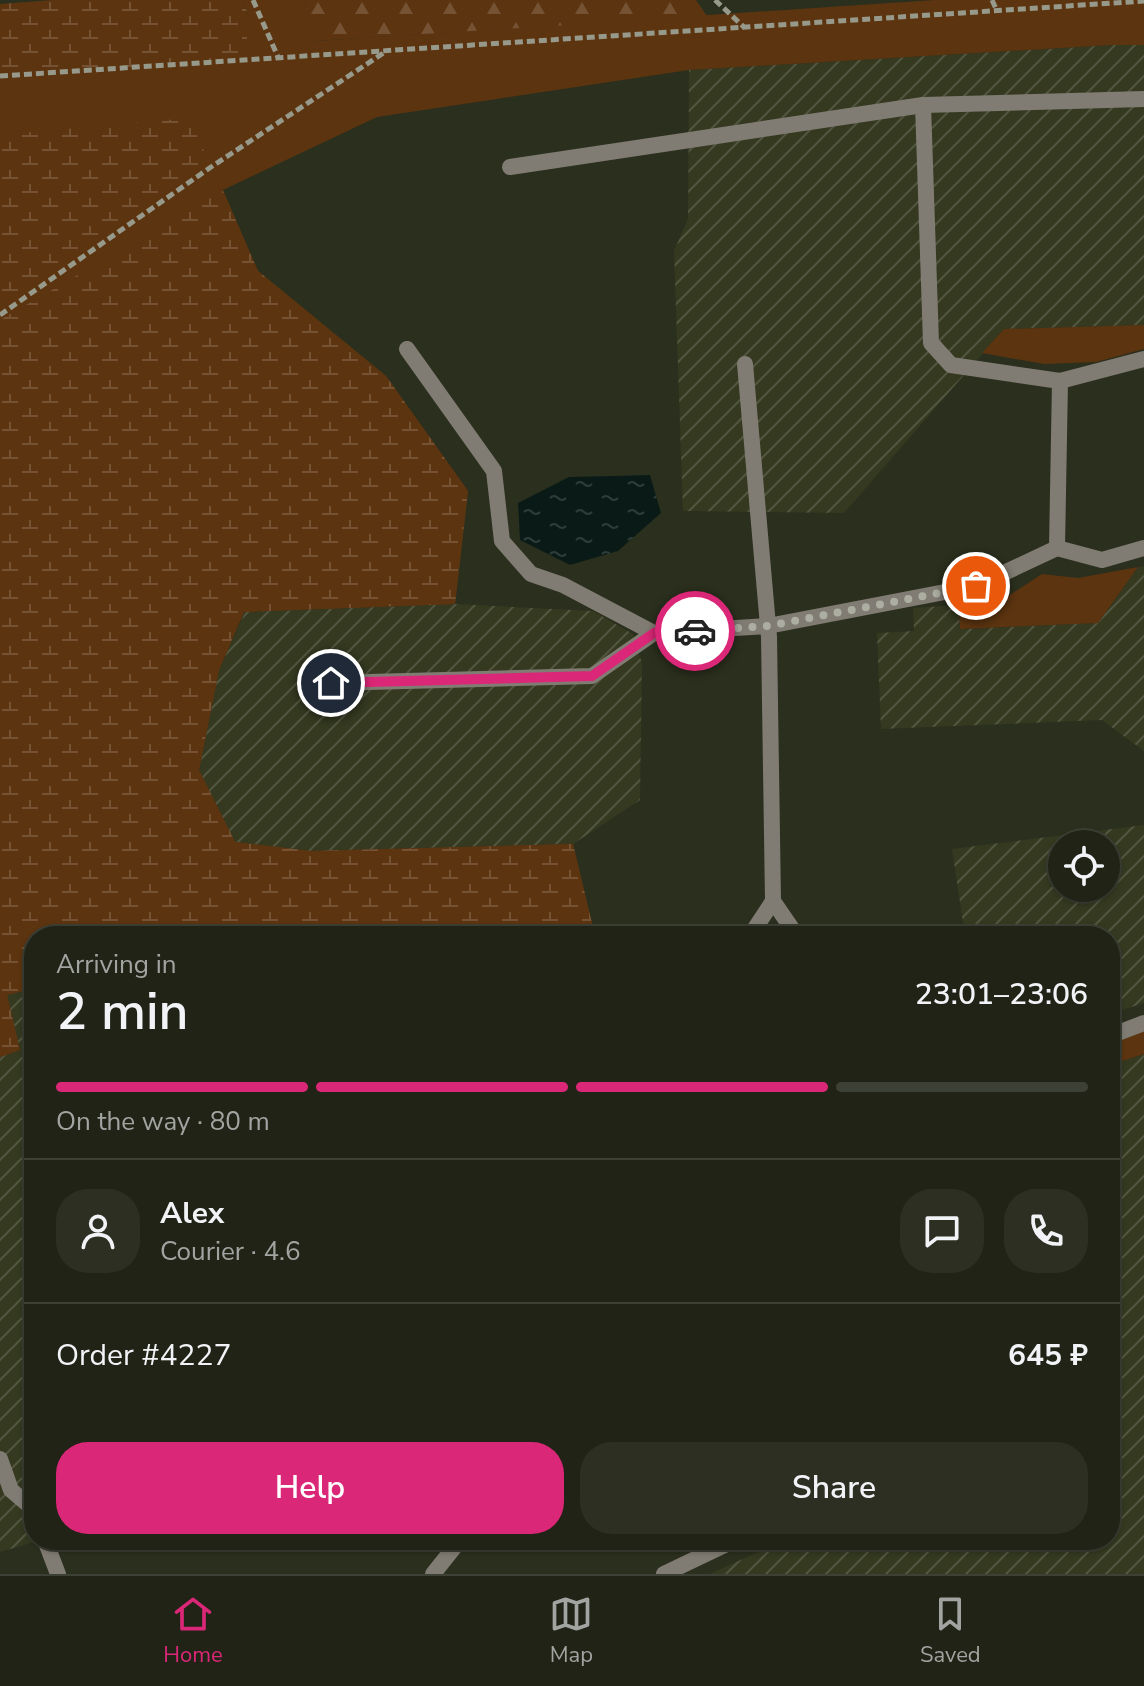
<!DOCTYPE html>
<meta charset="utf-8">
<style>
body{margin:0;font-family:"Nunito Sans",sans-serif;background:#2d2f23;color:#f1f3f6;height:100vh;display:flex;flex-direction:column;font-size:30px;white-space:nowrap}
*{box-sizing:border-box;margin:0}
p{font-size:26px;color:#a2a4a1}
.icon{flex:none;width:44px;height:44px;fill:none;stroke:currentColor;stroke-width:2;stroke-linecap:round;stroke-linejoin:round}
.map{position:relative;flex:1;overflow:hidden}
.panel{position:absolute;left:24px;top:926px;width:1096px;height:624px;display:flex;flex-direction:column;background:#202316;border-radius:32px;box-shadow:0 2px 6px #0004,0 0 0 2px #3d4035}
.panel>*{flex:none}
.tools{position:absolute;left:1048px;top:830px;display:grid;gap:16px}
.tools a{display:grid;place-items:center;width:72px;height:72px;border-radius:50%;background:#202316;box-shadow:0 2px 6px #0004,0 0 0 2px #3d4035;font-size:40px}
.pin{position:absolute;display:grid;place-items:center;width:68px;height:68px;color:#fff;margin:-34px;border:4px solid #fff;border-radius:50%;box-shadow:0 2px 8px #0007}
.courier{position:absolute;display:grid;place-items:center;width:80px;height:80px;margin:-40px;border:6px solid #db2777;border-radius:50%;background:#fff;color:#222;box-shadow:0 2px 10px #0007}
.summary em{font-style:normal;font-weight:600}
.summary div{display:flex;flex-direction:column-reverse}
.summary{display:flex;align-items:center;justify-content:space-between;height:136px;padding:0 32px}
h1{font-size:52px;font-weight:600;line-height:60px}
.bar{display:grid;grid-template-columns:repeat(4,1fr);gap:12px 8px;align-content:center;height:96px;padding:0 32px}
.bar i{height:10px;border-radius:6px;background:#3d4035}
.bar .on{background:#db2777}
.bar p{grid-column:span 4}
.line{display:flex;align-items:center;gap:20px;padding:0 32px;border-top:2px solid #3d4035}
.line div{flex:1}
.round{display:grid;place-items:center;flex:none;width:84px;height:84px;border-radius:32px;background:#2d2f23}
.cta{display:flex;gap:16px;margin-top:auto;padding:16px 32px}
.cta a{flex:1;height:92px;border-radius:32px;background:#db2777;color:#fff;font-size:32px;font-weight:600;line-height:92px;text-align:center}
.cta a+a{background:#2d2f23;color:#f1f3f6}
.menu{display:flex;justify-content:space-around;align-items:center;height:112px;border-top:2px solid #3d4035;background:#202316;font-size:22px;color:#a2a4a1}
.menu a{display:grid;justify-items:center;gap:4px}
.menu .on{color:#db2777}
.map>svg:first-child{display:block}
</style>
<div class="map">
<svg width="1144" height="1574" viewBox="0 0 1144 1574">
<defs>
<pattern id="industrial-furrows" width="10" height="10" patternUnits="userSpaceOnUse" patternTransform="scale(2)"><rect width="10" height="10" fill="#343920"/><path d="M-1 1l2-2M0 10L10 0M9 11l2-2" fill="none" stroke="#525640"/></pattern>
<pattern id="forest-firs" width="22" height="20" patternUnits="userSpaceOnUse" patternTransform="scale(2)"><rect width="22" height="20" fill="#5c3410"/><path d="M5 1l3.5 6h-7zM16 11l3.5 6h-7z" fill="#745233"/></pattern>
<pattern id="wetland-marsh" width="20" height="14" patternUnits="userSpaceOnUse" patternTransform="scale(2)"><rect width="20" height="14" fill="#5c3410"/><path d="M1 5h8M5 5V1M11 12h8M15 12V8" fill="none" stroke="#745233"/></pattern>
<pattern id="water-ripples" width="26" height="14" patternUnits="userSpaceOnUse" patternTransform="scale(2)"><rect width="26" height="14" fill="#0a1b17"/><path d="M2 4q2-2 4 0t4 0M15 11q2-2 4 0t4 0" fill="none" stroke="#2e3d39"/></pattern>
</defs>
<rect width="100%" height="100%" fill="#2b2f1d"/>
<g fill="url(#industrial-furrows)" fill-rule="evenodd">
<polygon points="1112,45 1144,45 1144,325 1004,329 844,513 683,511 674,251 688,219 689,70"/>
<polygon points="1144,566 1144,751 1102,720 881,729 877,633 914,631 913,608 959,605 960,629 1098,623 1138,567"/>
<polygon points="455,604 593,611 633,634 642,663 640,800 573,844 311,851 235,843 199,770 219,670 245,612"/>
<path d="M1144 825V1003L1110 1014V936H965L952 849ZM1062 844H1106V888H1062Z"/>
<polygon points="34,988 34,1540 41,1540 0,1552 0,1057 20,1050 6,995"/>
<polygon points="1144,1054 1144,1574 710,1574 784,1540 1110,1540 1110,1065"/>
</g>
<g fill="#5c3410">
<polygon points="243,0 305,0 315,41 935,0 1144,0 1144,45 1112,45 689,70 377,117 223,190 258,271 386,376 468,491 455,604 244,612 219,670 199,770 235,842 311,851 573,844 595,936 34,936 34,988 7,995 20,1050 0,1057 0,76 249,17"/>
<polygon points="1144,325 1144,349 1096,362 1044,364 982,353 1004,329"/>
<polygon points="1138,567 1098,623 960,629 959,605 1002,600 1042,574 1078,578"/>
<polygon points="1144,1031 1144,1054 1110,1065 1110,1045"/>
</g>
<polygon fill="url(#forest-firs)" points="305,0 696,0 707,16 314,41"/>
<g fill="url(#wetland-marsh)">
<polygon points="53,0 243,0 249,17 245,59 0,77 0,4"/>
<polygon points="189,118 211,167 0,315 0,135"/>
<polygon points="223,191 258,271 386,376 468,491 455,604 244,612 219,670 199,770 235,842 311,851 573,844 595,936 34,936 34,988 7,995 20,1050 0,1057 0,320"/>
</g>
<polygon fill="url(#water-ripples)" points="650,475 661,513 618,551 570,565 520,540 518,503 569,477"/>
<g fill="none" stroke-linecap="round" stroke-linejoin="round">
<g stroke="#979a8b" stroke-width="5" stroke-dasharray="8 4" stroke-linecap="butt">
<polyline points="253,0 278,57"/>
<polyline points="715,0 745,28"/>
<polyline points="992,0 997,11"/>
<polyline points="0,76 1144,1"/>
<polyline points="0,315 211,167 385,52"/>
</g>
<g stroke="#807c73" stroke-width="16">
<polyline points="923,105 931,343 951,365 1060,381 1144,359"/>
<polyline points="510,167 923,105 1144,99"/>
<polyline points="407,349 494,471 502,541 531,574 563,585 654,633"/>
<polyline points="745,364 769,637 773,901 750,936"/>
<polyline points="1060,381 1057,548 1102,560 1144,548"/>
<polyline points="331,683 592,676 654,633 768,626 976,586 1057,548"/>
<polyline points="773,901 797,936"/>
<polyline points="1110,1036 1144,1023"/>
<polyline points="0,1459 11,1490 32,1508 34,1513"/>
<polyline points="45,1540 58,1574"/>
<polyline points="433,1574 460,1540"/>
<polyline points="664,1574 735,1540"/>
</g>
</g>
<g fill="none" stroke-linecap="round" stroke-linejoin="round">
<polyline stroke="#abaea0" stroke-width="8" stroke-dasharray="0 14.4" points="695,631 768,626 976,586"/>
<polyline stroke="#db2777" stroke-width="10" points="331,683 592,676 654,633 695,631"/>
</g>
</svg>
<div class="tools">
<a><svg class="icon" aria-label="locate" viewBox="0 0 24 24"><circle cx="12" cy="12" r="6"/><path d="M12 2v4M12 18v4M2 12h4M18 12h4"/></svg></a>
</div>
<div class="pin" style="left:976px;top:586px;background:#ea580c"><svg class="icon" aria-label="bag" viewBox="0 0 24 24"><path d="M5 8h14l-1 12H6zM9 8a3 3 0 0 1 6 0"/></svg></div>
<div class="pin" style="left:331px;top:683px;background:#1f2937"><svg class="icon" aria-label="home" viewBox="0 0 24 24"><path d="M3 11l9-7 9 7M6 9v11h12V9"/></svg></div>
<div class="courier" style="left:695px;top:631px"><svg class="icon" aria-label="car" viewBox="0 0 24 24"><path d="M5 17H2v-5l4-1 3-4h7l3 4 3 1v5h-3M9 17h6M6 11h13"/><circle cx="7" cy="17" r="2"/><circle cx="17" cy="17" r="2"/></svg></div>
<section class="panel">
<div class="summary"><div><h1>2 min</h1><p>Arriving in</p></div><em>23:01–23:06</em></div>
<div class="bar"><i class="on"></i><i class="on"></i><i class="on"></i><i></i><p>On the way · 80 m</p></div>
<div class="line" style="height:144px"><a class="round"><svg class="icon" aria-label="person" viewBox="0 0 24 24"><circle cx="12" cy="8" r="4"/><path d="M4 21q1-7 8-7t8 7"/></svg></a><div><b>Alex</b><p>Courier · 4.6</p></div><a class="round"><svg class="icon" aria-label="chat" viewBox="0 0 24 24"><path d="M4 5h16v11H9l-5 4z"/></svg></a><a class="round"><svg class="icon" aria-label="phone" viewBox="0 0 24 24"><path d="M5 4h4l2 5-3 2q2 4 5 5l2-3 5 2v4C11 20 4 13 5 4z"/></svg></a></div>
<div class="line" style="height:104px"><div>Order #4227</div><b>645 ₽</b></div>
<div class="cta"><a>Help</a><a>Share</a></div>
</section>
</div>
<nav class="menu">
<a class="on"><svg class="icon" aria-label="home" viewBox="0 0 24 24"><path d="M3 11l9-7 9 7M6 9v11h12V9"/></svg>Home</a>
<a><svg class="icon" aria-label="map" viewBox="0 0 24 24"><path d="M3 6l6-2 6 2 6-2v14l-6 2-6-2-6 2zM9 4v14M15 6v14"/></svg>Map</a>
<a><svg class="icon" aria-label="saved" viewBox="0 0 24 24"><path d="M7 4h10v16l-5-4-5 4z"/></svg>Saved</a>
</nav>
